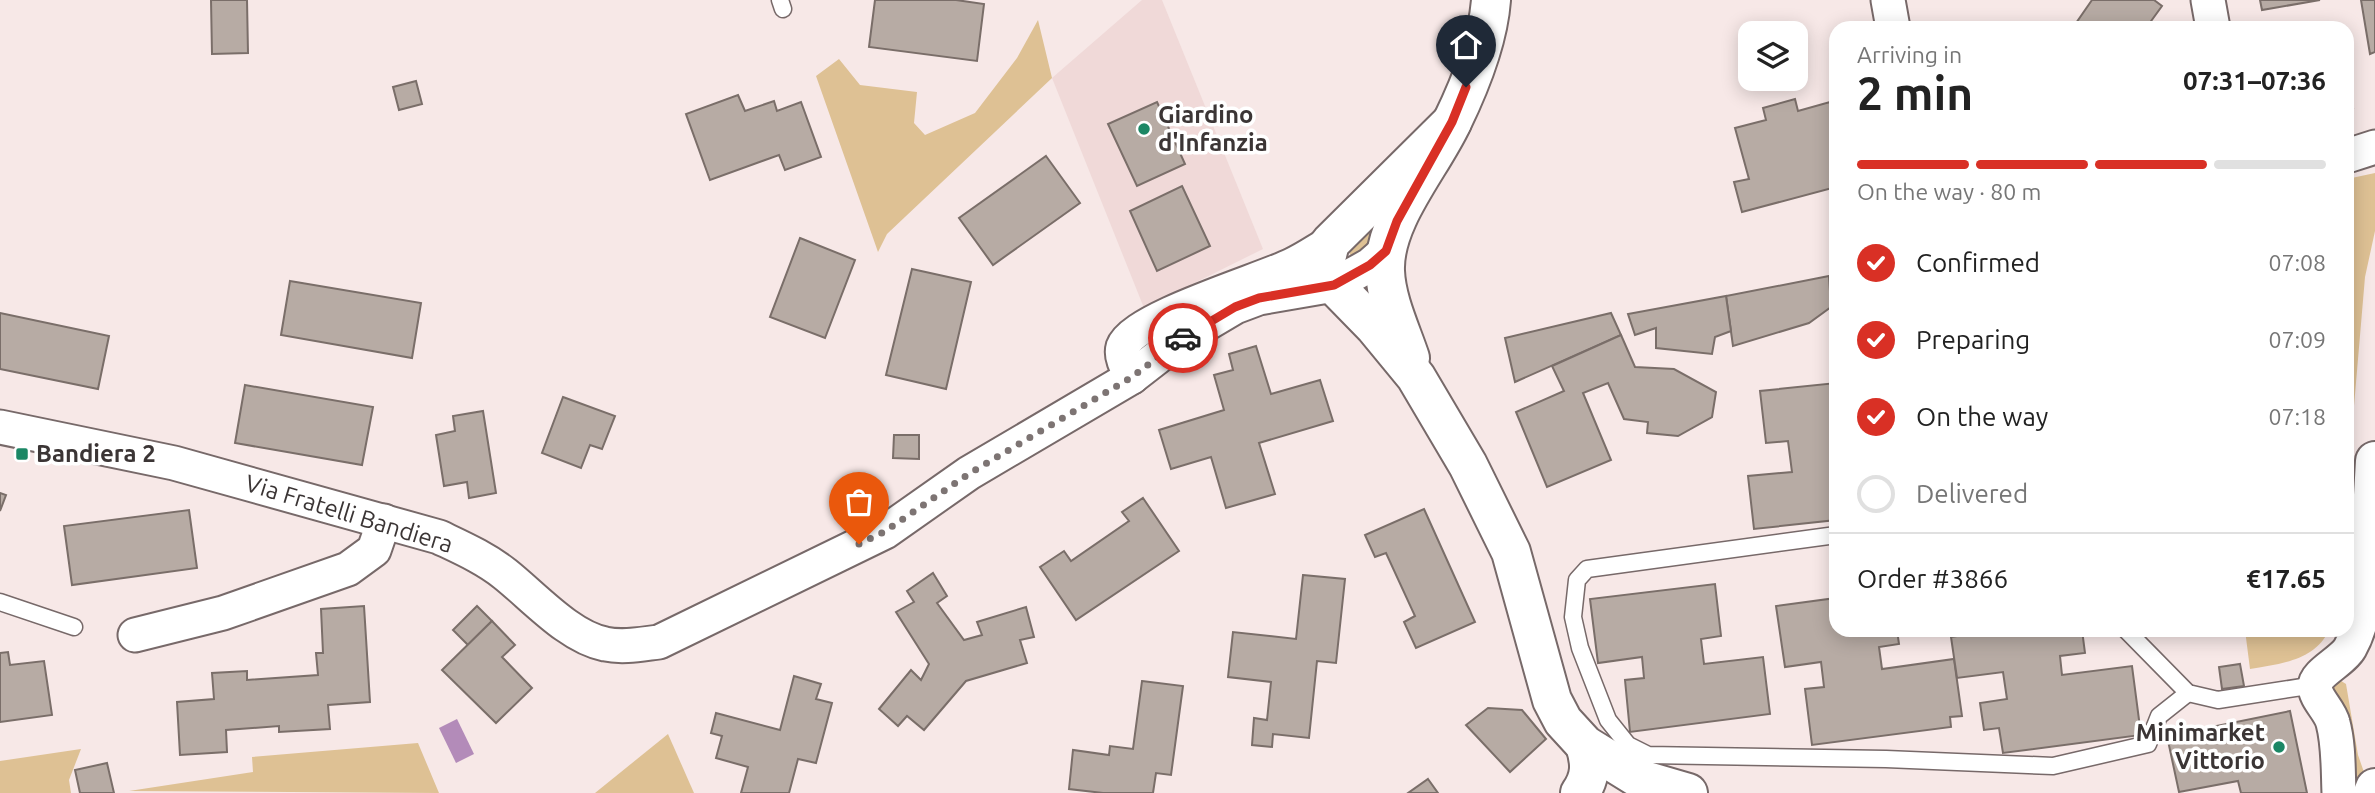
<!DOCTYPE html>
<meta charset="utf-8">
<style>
body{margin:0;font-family:Ubuntu,sans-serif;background:#f2f2f2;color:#222;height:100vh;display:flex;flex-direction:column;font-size:26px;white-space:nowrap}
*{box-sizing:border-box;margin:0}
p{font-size:23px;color:#767676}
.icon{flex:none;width:38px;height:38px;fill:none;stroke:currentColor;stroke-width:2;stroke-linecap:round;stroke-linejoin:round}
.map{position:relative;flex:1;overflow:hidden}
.drawer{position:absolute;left:1829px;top:21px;width:525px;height:616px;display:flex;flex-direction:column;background:#fff;border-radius:21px;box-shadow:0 4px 18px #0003}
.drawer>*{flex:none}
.controls{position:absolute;left:1738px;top:21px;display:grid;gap:14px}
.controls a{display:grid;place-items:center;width:70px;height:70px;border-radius:14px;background:#fff;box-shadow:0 4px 18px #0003;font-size:35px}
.pin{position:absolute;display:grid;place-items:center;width:60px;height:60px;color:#fff;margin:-72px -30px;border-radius:50% 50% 50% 0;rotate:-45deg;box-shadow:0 0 7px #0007}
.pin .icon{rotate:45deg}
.courier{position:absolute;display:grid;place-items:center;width:70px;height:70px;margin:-35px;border:5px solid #d93025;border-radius:50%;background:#fff;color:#222;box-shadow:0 2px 9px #0007}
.summary em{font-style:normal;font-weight:600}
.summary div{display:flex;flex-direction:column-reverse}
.summary{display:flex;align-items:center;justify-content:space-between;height:119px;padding:0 28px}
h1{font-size:46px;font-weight:600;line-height:52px}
.bar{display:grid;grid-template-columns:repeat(4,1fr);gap:10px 7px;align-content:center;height:84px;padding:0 28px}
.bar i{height:9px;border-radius:5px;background:#e0e0e0}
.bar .current{background:#d93025}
.bar p{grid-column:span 4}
.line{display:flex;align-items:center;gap:18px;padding:0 28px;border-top:2px solid #e0e0e0}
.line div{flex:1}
ol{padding:0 28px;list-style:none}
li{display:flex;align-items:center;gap:21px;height:77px}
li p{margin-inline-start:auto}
li .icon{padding:7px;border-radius:50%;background:#d93025;color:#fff;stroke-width:4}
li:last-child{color:#767676}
li i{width:38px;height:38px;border:4px solid #e0e0e0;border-radius:50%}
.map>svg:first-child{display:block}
</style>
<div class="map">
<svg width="2375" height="793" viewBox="0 0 2375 793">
<rect width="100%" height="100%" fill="#f7e8e7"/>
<polygon fill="#f0d9d8" points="1142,0 1162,0 1263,249 1144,308 1052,78"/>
<g fill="#dec194">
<polygon points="1038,20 1052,78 887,234 878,252 816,76 839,59 860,85 917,92 914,123 925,135 975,113 1017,58"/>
<polygon points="2375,173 2375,231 2365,277 2347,488 2347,179"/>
<polygon points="1381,211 1372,239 1356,256 1351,257 1349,250"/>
<path d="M2245 630H2329C2315 661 2279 664 2250 669Z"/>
<polygon points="2338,679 2346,684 2358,755 2366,778 2350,793 2330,682"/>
<polygon points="668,734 694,793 595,793"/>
<polygon points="418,743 439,793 129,791 253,772 252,757"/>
<polygon points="81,749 69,780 71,793 0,793 0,761"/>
</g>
<polygon fill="#b38bb9" points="457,719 474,754 456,763 439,728"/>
<g fill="#b7aba4" stroke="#7a6e69" stroke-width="2">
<polygon points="211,0 247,0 248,53 212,54"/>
<polygon points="875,0 956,0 984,4 977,61 869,47"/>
<polygon points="2092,0 2154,0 2162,6 2146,28 2077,28 2074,26"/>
<polygon points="2260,0 2320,0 2262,10"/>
<polygon points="2361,0 2375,0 2375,52 2370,54"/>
<polygon points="2347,76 2353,108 2347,109"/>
<polygon points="416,81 422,104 399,110 393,87"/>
<polygon points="738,95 745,111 774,101 777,111 801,102 821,157 785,170 779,155 710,180 686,114"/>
<polygon points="1795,99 1798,111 1830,102 1832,112 1836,111 1836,187 1742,212 1734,182 1749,179 1735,128 1766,120 1763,108"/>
<polygon points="1157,102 1185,164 1137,186 1108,124"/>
<polygon points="1046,156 1080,203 993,265 959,218"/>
<polygon points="1182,186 1210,246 1157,271 1130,211"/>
<polygon points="800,238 855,260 825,338 770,317"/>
<polygon points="912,269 971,282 946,389 886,375"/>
<polygon points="1829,276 1831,307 1809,323 1733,346 1726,296"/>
<polygon points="290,281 421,303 412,358 281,335"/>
<polygon points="1726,296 1731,331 1715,337 1712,354 1656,348 1656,328 1635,335 1628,314"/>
<polygon points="0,313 109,336 98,389 0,369"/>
<polygon points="1611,313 1621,335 1515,382 1505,338"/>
<polygon points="1621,335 1635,367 1674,369 1716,392 1712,417 1678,436 1647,433 1648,422 1624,419 1608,383 1583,393 1611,460 1547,487 1516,412 1564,391 1552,366"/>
<polygon points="1256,346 1271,394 1320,380 1333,421 1259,443 1275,494 1226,508 1211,457 1171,469 1159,430 1224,410 1214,375 1233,370 1229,354"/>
<polygon points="1836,383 1836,520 1754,529 1748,476 1792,472 1788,441 1766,443 1760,391"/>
<polygon points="245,385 373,407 362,465 235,443"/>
<polygon points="563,397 615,416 602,449 590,445 581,468 542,453"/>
<polygon points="483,411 496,493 469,498 467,482 444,486 436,435 455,431 453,416"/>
<polygon points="894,435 919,435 919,459 893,458"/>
<polygon points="0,493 6,495 0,511"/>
<polygon points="1143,498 1179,551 1076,620 1040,567 1064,551 1071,561 1129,521 1122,512"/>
<polygon points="1424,509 1475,622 1416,648 1404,622 1415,616 1386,553 1375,557 1365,535"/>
<polygon points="189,510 197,568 72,585 64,526"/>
<polygon points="933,573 947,596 937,603 964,640 982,635 977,622 1026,607 1034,637 1020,640 1027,663 966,681 924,730 907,716 898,726 879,709 911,670 921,680 929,664 896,612 914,602 907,591"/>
<polygon points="1303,575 1345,579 1336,663 1317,661 1309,738 1273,734 1272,747 1252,745 1254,718 1267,720 1271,682 1228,677 1233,632 1296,639"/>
<polygon points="1715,584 1721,636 1701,639 1704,664 1763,657 1770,714 1630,732 1625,680 1644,678 1642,657 1598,663 1590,599"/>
<polygon points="1836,598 1836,630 1897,630 1899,644 1879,647 1882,669 1954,659 1962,716 1950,717 1951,727 1812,745 1805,689 1824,687 1821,662 1785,667 1776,606"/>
<polygon points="364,606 370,702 328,705 330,729 279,732 279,726 226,730 227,752 180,755 177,702 214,699 212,673 247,671 247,680 318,675 316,653 323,653 321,609"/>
<polygon points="477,606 492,621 468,645 453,630"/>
<polygon points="492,621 515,645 502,657 532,688 496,723 442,670"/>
<polygon points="1963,630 2082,630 2085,653 2060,656 2062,675 2132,666 2141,735 2003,753 1999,728 1984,730 1980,703 2007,699 2003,672 1957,678 1951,637 1964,635"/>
<polygon points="8,652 10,665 44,661 52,715 0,722 0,653"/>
<polygon points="2240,664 2244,686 2222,689 2219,667"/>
<polygon points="794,676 821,684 816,699 832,703 816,763 798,759 789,793 741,793 748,767 716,758 722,736 711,733 716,713 780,730"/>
<polygon points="1142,681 1183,686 1171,775 1156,773 1153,793 1103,793 1069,789 1073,750 1109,755 1110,746 1133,749"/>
<polygon points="1488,708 1522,710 1546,739 1510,772 1466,725"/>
<polygon points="2290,711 2307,793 2241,793 2238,781 2179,792 2167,736"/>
<polygon points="107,763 114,793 80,793 75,770"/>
<polygon points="1428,779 1438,793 1408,793"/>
</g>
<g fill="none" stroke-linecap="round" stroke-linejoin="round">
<defs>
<g id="service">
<polyline points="780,0 783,9"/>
<polyline points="1836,535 1587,569 1577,580 1573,617 1580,648 1608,720 1628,745 1648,755 1886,759 2053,766 2148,744 2159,716 2188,693"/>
<polyline points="0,602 74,627"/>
<polyline points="2126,630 2188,693 2218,700 2315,685"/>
</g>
<g id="minor">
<polyline points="1888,0 1893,28"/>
<polyline points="2208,0 2213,28"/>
<polyline points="2347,156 2375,147"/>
<path d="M1132 377C1127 368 1120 357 1123 347 1133 318 1262 280 1292 265 1305 259 1318 250 1330 243"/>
<path d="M0 427 174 463 439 537C462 548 485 558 505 574 534 597 569 637 605 644 623 648 642 644 659 642L885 532 969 473 1132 377 1181 339 1235 307 1259 298 1334 285 1370 265 1386 251"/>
<polyline points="135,635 223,613 348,569 374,550 384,521"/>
<path d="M2339 793C2338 771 2339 745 2333 723 2330 710 2315 699 2315 686 2315 673 2343 661 2350 648 2369 614 2367 570 2371 532"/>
</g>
<g id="tertiary">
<polyline points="1452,122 1330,243 1325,263 1334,285 1374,326 1416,377 1468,465 1511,552 1552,700 1563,721 1585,745 1640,779 1688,793"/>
<path d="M1410 358C1401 331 1386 300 1385 271 1383 220 1431 167 1452 122 1470 85 1488 41 1491 0"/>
<path d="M1580 793C1591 777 1591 764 1585 745"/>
<polyline points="2373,793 2375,788"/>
</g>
<polyline id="primary" points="2375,461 2371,530 2375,562"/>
</defs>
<use href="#service" stroke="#776969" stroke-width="19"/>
<use href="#minor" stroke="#776969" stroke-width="37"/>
<use href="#tertiary" stroke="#776969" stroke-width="42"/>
<use href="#primary" stroke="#776969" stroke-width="42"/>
<use href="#service" stroke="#fff" stroke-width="16"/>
<use href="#minor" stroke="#fff" stroke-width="33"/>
<use href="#tertiary" stroke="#fff" stroke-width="38"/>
<use href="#primary" stroke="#fff" stroke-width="38"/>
</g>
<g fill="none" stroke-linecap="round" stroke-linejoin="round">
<polyline stroke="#7d7473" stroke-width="7" stroke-dasharray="0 12.6" points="859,544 884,532 970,473 1132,377 1183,338"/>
<polyline stroke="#d93025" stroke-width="9" points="1183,338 1235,307 1259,298 1334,285 1370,265 1386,251 1397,221 1452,122 1466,87"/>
</g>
<g fill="#1b8765" stroke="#fff" stroke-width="2.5">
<circle cx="1144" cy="129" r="7"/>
<rect x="15" y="447" width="14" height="14" rx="3.5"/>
<circle cx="2279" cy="747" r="7"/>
</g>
<g text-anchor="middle" stroke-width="7" stroke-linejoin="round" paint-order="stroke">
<g font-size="24" font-weight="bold" fill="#3b3535" stroke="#fff" text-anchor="start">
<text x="1158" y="123">Giardino<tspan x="1158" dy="28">d'Infanzia</tspan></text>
<text x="36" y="462">Bandiera 2</text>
<text x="2265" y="741" text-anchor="end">Minimarket<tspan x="2265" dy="28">Vittorio</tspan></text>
</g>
<g font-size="24" fill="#3b3535" stroke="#fff">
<text transform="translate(349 514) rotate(17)" y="8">Via Fratelli Bandiera</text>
</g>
</g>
</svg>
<div class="controls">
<a><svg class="icon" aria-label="layers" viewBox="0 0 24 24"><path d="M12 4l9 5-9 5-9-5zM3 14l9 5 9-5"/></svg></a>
</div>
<div class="pin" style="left:859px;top:544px;background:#ea580c"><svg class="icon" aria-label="bag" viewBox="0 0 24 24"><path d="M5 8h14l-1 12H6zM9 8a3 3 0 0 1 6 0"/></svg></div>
<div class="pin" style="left:1466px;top:87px;background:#1f2937"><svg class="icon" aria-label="home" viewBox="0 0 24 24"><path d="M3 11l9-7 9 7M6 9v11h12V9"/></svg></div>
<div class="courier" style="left:1183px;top:338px"><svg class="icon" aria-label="car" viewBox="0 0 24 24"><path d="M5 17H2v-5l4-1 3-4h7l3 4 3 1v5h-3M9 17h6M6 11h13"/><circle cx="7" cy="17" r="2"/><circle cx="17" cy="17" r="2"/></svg></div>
<section class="drawer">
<div class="summary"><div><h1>2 min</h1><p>Arriving in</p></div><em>07:31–07:36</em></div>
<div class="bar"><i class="current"></i><i class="current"></i><i class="current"></i><i></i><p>On the way · 80 m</p></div>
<ol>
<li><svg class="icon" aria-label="check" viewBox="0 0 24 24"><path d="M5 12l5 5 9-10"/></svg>Confirmed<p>07:08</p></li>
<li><svg class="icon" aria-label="check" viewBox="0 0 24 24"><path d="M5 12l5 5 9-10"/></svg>Preparing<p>07:09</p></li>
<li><svg class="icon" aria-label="check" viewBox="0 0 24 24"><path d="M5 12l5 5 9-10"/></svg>On the way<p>07:18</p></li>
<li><i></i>Delivered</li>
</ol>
<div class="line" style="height:91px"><div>Order #3866</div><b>€17.65</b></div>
</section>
</div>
